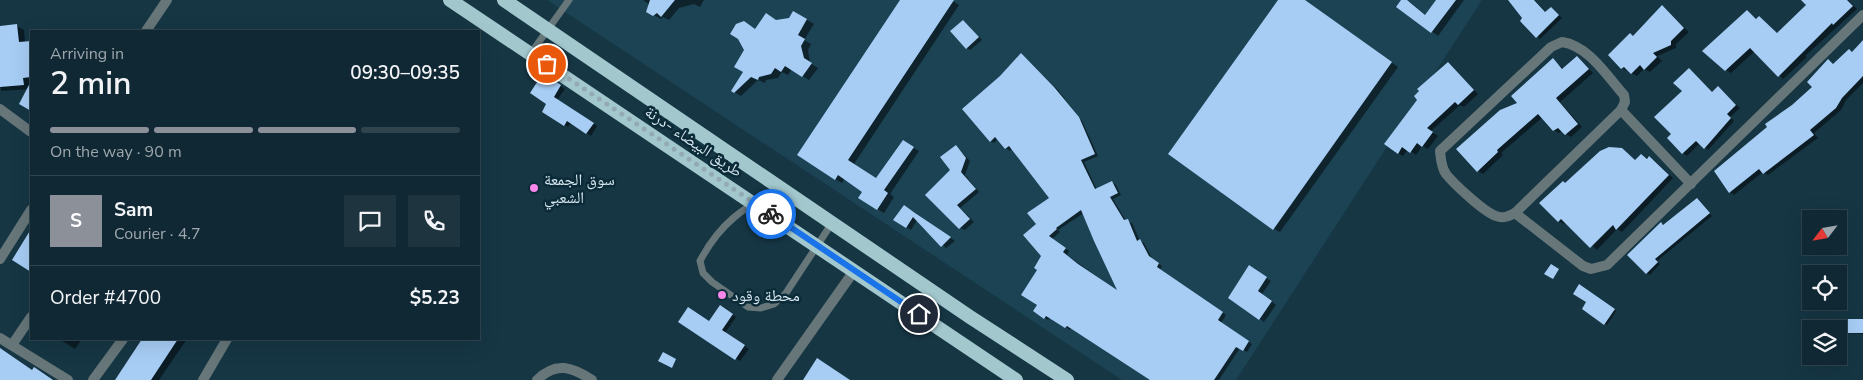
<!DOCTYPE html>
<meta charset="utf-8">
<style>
body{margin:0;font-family:"Nunito Sans","Noto Naskh Arabic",sans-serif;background:#1e343f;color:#f1f3f6;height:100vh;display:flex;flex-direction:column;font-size:19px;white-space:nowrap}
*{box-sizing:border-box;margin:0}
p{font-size:16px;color:#9ca6ac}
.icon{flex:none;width:28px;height:28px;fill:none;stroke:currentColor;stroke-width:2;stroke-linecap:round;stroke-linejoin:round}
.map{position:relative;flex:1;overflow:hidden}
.side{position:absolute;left:30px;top:30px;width:450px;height:310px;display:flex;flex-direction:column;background:#102833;border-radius:0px;box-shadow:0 5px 20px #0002,0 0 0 1px #30444e}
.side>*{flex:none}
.needle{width:32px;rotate:239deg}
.fabs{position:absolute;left:1802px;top:210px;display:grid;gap:10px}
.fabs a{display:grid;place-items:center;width:45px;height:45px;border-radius:0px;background:#102833;box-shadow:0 5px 20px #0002,0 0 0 1px #30444e;font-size:25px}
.pin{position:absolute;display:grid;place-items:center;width:42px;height:42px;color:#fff;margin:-21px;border:2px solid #fff;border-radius:50%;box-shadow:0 1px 5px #0007}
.courier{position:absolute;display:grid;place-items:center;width:50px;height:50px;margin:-25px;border:4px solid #1a73e8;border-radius:50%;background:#fff;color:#222;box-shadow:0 1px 6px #0007}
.overview em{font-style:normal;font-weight:600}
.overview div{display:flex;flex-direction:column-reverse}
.overview{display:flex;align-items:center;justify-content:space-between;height:85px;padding:0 20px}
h1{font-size:32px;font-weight:600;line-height:38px}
.bar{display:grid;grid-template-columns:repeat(4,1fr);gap:8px 5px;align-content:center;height:60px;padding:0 20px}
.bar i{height:6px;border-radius:4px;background:#30444e}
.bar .current{background:#8c9099}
.bar p{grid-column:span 4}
.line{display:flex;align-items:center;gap:12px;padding:0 20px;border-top:1px solid #30444e}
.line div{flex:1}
.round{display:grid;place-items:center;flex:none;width:52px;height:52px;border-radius:0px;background:#1e343f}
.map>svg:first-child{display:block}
</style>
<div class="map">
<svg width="1863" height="380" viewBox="0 0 1863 380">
<rect width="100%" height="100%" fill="#163644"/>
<polygon fill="#1b4354" points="547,0 1482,0 1236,380 1122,380"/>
<g fill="#0007" fill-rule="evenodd">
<polygon points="643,0 704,0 700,7 694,4 679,8 669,20 663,17 661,19 648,12 650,5"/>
<polygon points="901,0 951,0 959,5 854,164 877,180 909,145 919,151 890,194 894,197 884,213 877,209 864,191 845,178 842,183 835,179"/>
<polygon points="1279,0 1304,0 1398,67 1280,232 1274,229"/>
<polygon points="1402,0 1410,2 1426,16 1438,0 1464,0 1438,36 1397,6"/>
<polygon points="1510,0 1535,0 1546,13 1551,8 1562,18 1540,39"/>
<polygon points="1811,0 1848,0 1857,9 1805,56 1807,57 1783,79 1755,51 1731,73 1726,70 1748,12 1776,34 1808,6"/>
<polygon points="1663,7 1689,32 1676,44 1676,48 1657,56 1662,61 1650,72 1644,69 1637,76 1622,68 1609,55 1634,37"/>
<polygon points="794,12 814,24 804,40 811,44 808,50 810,63 818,68 809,80 792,69 788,75 782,72 778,78 766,80 765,83 758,80 741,96 734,92 744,71 756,30 790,19"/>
<polygon points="964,21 982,40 970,50 967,48"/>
<polygon points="17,26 24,30 25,42 31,42 31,89 1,91 0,27"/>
<polygon points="1863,41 1863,83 1846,100 1841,110 1814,133 1818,138 1768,175 1763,172 1734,195 1730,192 1793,106 1813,87 1828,61 1834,65 1853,53"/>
<path d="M1022 55 1058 90 1082 121 1098 156 1084 162 1097 190 1112 182 1116 185 1121 195 1113 199 1126 221 1132 223 1140 241 1144 243 1153 260 1162 266 1160 270 1226 315 1221 323 1252 344 1247 352 1240 348 1219 380H1152L1071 328 1070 330 1051 317 1048 320 1045 318 1039 305V270L1043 256 1037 225 1050 198 1012 149 1010 151 1006 148 998 139 994 143 990 141 1001 76ZM1084 213 1120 293 1067 255 1069 251 1052 239 1060 232 1058 230Z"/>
<polygon points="1578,57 1593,73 1560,102 1582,127 1571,137 1562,131 1559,133 1554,130 1543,117 1501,153 1503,155 1483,174 1478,171 1519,104 1553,60 1564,69"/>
<polygon points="1448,64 1478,94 1464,107 1460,105 1431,131 1438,136 1428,149 1422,146 1416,155 1408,149 1403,156 1398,153"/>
<polygon points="1689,69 1713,93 1718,88 1740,108 1730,117 1734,121 1708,150 1700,143 1687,156 1683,153 1673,134"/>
<polygon points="544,75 565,89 557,100 597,126 591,136 571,123 568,127 543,111 548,104"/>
<polygon points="957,147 970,161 965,175 979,192 960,208 974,222 965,230 960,228 951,170"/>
<polygon points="1622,149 1636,161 1641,155 1655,161 1673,178 1622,232 1617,229 1597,250 1566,222 1564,224 1558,221 1566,184"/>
<polygon points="1697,199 1712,216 1657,261 1660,264 1650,275 1646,273 1661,223 1665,225"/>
<polygon points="909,209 955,241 946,248 917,220 911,230 895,220"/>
<polygon points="1254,270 1271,281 1262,294 1276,305 1264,322 1230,297"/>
<polygon points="1580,286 1616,311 1607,325 1583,309 1588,302"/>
<polygon points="724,309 736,317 725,333 749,349 740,361 680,321 709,322"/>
<polygon points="1863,320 1863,334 1845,333"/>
<polygon points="59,339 82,339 75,349"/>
<polygon points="143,339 187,339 159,380 124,380 119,377"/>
</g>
<g fill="#a7cdf5" fill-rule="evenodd">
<polygon points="650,0 675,0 661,17 657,13 653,16 646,12"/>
<polygon points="900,0 954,0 848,160 876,178 903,140 914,147 884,190 888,193 877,210 858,198 862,192 838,175 835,180 797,155"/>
<polygon points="1278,0 1305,0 1392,62 1273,230 1168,154"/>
<polygon points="1401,0 1407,0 1425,15 1436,0 1456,0 1431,33 1396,7"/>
<polygon points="1508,0 1534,0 1545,12 1551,7 1559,15 1536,38 1520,21 1522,18"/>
<polygon points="1801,0 1847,0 1853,6 1833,25 1832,23 1778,77 1750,48 1725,71 1702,51 1747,10 1756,19 1759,16 1777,33 1806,5"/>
<polygon points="1662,5 1684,28 1671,41 1671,45 1653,53 1657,57 1644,70 1640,65 1631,74 1624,67 1621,69 1608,55 1630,33 1633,36"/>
<polygon points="793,11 807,19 798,35 805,39 801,46 804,58 812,63 802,77 785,66 781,72 775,68 771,74 759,77 758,80 751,77 734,93 731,91 743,72 734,67 744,50 738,39 730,34 736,24 744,21 755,29 766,13 776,20 789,18"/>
<polygon points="963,20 979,37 966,49 950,31"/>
<polygon points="17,24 19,42 31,41 31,77 23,78 24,85 0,87 0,26"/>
<polygon points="1863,40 1863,76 1842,98 1836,108 1810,130 1814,135 1763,174 1759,169 1729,193 1714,171 1767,127 1765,124 1792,105 1812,87 1807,82 1828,59 1833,64 1849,49 1852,52"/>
<path d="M1021 53 1054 87 1079 117 1095 154 1081 160 1095 189 1112 181 1118 193 1110 197 1124 220 1128 219 1137 241 1140 239 1149 256 1159 263 1157 267 1223 312 1218 320 1249 341 1243 351 1236 347 1214 380H1150L1067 326 1065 328 1046 316 1044 319 1033 311 1037 305 1021 295 1037 270 1034 268 1041 256 1023 235 1036 224 1027 213 1049 198 1009 146 1005 149 995 137 990 142 962 109 1000 76ZM1081 210 1094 241 1117 290 1078 264 1063 252 1066 248 1049 236 1057 229 1056 228Z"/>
<polygon points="1577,56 1589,69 1556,98 1578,124 1565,135 1558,128 1553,131 1538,114 1497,150 1498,152 1477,172 1456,149 1500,110 1517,103 1511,96 1553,58 1562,69"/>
<polygon points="1448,62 1474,90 1458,105 1455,102 1427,128 1433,132 1422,147 1417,143 1410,153 1402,147 1398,154 1384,144 1417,100 1414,96 1419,91 1417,89"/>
<polygon points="1689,68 1712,92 1718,86 1736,105 1727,114 1731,118 1704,149 1696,141 1682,154 1667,138 1671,134 1654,117 1682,91 1673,83"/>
<polygon points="543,73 561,85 554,97 594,123 586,134 567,121 564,126 542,112 546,104 530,93"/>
<polygon points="31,81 31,111 19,104"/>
<polygon points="956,145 966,158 961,172 976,189 957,205 970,219 959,229 925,195 950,170 940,157"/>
<polygon points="1609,147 1622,148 1635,160 1641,154 1647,159 1649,156 1669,175 1616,230 1613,225 1590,248 1561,219 1558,222 1539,203 1563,181 1565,183 1600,151"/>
<polygon points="1697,198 1710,213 1655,259 1658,262 1646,274 1627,255 1661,222 1663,225"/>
<polygon points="904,205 915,213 951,237 941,247 913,217 906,228 893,220"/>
<polygon points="31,229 31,272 12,260"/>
<polygon points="1551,264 1559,269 1553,279 1544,274"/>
<polygon points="1249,265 1267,277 1258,291 1272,301 1259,320 1228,298"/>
<polygon points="1579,284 1615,309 1604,325 1582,309 1586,302 1573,294"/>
<polygon points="720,305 733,314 722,330 745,345 735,360 678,322 688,307 709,321"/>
<polygon points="1843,319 1863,319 1863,333 1844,333"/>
<polygon points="142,339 178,339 151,380 115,380"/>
<polygon points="0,348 32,370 34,367 53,380 0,380"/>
<polygon points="663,352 676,359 672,368 658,361"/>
<polygon points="817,358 850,380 803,380"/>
</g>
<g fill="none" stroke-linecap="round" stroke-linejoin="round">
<g stroke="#667679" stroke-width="7">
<polyline points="531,53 569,0"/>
<path d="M780 188C743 208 720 223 700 261L703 273 712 282 748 307 761 308 774 304 786 293 832 223"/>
</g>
<g stroke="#667679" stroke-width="10">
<polyline points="146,31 167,0"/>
<path d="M1562 42C1589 46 1607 76 1624 95L1625 102 1621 110 1515 213C1509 216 1503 219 1496 216 1484 212 1454 184 1446 174 1441 167 1441 159 1440 151L1551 47Z"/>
<polyline points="0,109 31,132"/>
<polyline points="1621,110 1691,184"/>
<polyline points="1515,213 1583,266 1591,269 1607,265 1863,15"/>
<polyline points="0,259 31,210"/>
<polyline points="0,338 68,380"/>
<polyline points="12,345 31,317"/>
<polyline points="93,380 123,339"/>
<polyline points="203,380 227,339"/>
<path d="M537 380C556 361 572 367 592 380"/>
<polyline points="777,380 854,271"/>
</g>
<g stroke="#a2c8ce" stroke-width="14">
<polyline points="450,0 1016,380"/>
<polyline points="504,0 970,317 1067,380"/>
</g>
</g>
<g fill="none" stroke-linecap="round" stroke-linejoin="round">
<polyline stroke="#93a9b4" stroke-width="5" stroke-dasharray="0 9" points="547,64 771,214"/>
<polyline stroke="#1a73e8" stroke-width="6" points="771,214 919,314"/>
</g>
<g fill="#f987e9" stroke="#0b2b39" stroke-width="2">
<circle cx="534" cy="188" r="5"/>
<circle cx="722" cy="295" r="5"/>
</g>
<g text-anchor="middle" stroke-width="5" stroke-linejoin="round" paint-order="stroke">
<g font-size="16" fill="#d6e7f0" stroke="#0b2b39">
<text transform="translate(694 141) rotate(34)" y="6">طريق البيضاء -درنة</text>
</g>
<g font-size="16" fill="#d6e7f0" stroke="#0b2b39" text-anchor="start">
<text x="544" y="185">سوق الجمعة<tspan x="544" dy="18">الشعبي</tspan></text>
<text x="732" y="301">محطة وقود</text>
</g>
</g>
</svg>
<div class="fabs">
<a><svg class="needle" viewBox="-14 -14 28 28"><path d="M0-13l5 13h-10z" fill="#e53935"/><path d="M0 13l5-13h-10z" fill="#9ca6ac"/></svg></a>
<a><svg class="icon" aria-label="locate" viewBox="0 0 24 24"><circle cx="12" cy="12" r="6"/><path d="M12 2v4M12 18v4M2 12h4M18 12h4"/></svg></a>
<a><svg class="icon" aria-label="layers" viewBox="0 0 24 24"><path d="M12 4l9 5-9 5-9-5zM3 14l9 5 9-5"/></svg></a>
</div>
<div class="pin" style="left:547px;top:64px;background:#ea580c"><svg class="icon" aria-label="bag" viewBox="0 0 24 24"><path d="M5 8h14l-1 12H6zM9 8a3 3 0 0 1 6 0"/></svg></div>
<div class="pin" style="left:919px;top:314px;background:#1f2937"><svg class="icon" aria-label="home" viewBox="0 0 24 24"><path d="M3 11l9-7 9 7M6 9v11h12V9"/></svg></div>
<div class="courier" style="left:771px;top:214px"><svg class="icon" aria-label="bike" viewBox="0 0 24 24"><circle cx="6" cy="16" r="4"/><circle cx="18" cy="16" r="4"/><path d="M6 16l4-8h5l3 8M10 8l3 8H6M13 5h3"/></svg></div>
<section class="side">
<div class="overview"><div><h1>2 min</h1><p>Arriving in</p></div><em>09:30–09:35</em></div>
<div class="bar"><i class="current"></i><i class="current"></i><i class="current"></i><i></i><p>On the way · 90 m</p></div>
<div class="line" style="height:90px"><b class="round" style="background:#8c9099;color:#fff">S</b><div><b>Sam</b><p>Courier · 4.7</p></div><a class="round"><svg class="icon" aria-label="chat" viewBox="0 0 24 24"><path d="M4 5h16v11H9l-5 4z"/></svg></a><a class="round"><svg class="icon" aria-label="phone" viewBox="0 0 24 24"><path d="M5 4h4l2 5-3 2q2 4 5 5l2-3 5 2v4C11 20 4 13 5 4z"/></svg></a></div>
<div class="line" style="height:65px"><div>Order #4700</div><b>$5.23</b></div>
</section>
</div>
